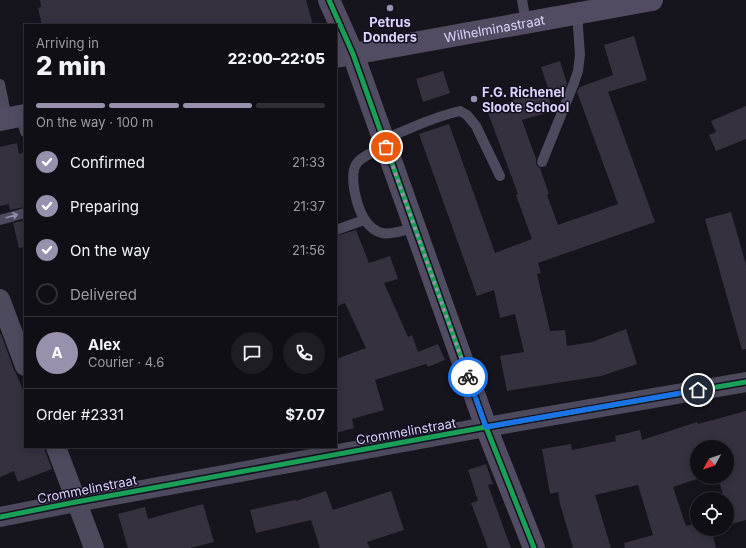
<!DOCTYPE html>
<meta charset="utf-8">
<style>
body{margin:0;font-family:Inter,sans-serif;background:#1e1d23;color:#f1f3f6;height:100vh;display:flex;flex-direction:column;font-size:15px;white-space:nowrap}
*{box-sizing:border-box;margin:0}
p{font-size:13px;color:#9c9ca1}
.icon{flex:none;width:22px;height:22px;fill:none;stroke:currentColor;stroke-width:2;stroke-linecap:round;stroke-linejoin:round}
.map{position:relative;flex:1;overflow:hidden}
.side{position:absolute;left:24px;top:24px;width:313px;height:424px;display:flex;flex-direction:column;background:#100f16;border-radius:0px;box-shadow:0 2px 10px #0003,0 0 0 1px #302f35}
.side>*{flex:none}
.needle{width:26px;rotate:230deg}
.tools{position:absolute;left:690px;top:440px;display:grid;gap:8px}
.tools a{display:grid;place-items:center;width:44px;height:44px;border-radius:50%;background:#100f16;box-shadow:0 2px 10px #0003,0 0 0 1px #302f35;font-size:20px}
.pin{position:absolute;display:grid;place-items:center;width:34px;height:34px;color:#fff;margin:-17px;border:2px solid #fff;border-radius:50%;box-shadow:0 1px 4px #0007}
.courier{position:absolute;display:grid;place-items:center;width:40px;height:40px;margin:-20px;border:3px solid #1a73e8;border-radius:50%;background:#fff;color:#222;box-shadow:0 1px 5px #0007}
.summary em{font-style:normal;font-weight:800}
.summary div{display:flex;flex-direction:column-reverse}
.summary{display:flex;align-items:center;justify-content:space-between;height:68px;padding:0 12px}
h1{font-size:26px;font-weight:800;line-height:30px}
.bar{display:grid;grid-template-columns:repeat(4,1fr);gap:6px 4px;align-content:center;height:48px;padding:0 12px}
.bar i{height:5px;border-radius:3px;background:#302f35}
.bar .current{background:#9891ad}
.bar p{grid-column:span 4}
.line{display:flex;align-items:center;gap:10px;padding:0 12px;border-top:1px solid #302f35}
.line div{flex:1}
.round{display:grid;place-items:center;flex:none;width:42px;height:42px;border-radius:21px;background:#1e1d23}
ol{padding:0 12px;list-style:none}
li{display:flex;align-items:center;gap:12px;height:44px}
li p{margin-inline-start:auto}
li .icon{padding:4px;border-radius:50%;background:#9891ad;color:#fff;stroke-width:4}
li:last-child{color:#9c9ca1}
li i{width:22px;height:22px;border:2px solid #302f35;border-radius:50%}
.map>svg:first-child{display:block}
</style>
<div class="map">
<svg width="746" height="548" viewBox="0 0 746 548">
<rect width="100%" height="100%" fill="#16141d"/>
<g fill="#36313f">
<polygon points="40,0 306,0 313,25 42,25 38,8 41,7"/>
<polygon points="634,36 647,80 608,92 655,222 538,263 541,273 537,274 550,331 565,330 567,346 592,342 626,329 637,364 601,376 507,391 500,356 524,352 515,314 500,318 494,290 477,296 419,134 449,124 495,253 532,239 516,195 518,194 487,110 546,88 553,111 522,120 536,159 536,163 537,166 540,168 549,194 547,195 558,225 618,204 577,92 580,87 613,75 604,45"/>
<polygon points="560,61 567,84 564,90 550,94 541,67"/>
<polygon points="443,71 450,93 423,102 416,79"/>
<polygon points="746,106 746,139 716,151 709,135 716,132 711,121"/>
<polygon points="17,143 19,154 25,152 25,207 10,210 9,204 0,206 0,147"/>
<polygon points="731,212 746,265 746,349 742,350 705,219"/>
<polygon points="25,220 25,247 19,248 13,223"/>
<polygon points="356,230 369,263 390,256 398,279 384,283 408,337 412,335 418,352 438,344 445,360 428,367 426,364 375,380 384,410 352,419 354,428 336,433 336,359 366,348 345,303 336,307 336,236"/>
<polygon points="0,334 1,334 14,370 16,373 25,395 25,447 45,447 45,451 52,469 18,482 14,471 0,477"/>
<polygon points="746,411 746,520 732,524 727,508 727,499 724,499 718,477 727,477 727,447 697,447 697,479 673,487 686,526 697,523 697,529 711,529 716,548 625,548 624,543 653,535 638,485 595,495 611,548 573,548 560,504 558,492 550,494 542,449 571,444 572,450 616,441 615,436 640,430 642,440 697,422 698,424"/>
<polygon points="486,464 493,484 488,485 511,548 488,548 471,503 478,501 468,470"/>
<polygon points="326,491 333,510 391,491 404,530 367,542 370,548 320,548 311,520 256,533 250,510 295,500 296,501"/>
<polygon points="203,504 214,542 190,548 128,548 118,514 145,507 148,519"/>
</g>
<g fill="none" stroke-linecap="round" stroke-linejoin="round">
<g stroke="#4d4a5d" stroke-width="10">
<polyline points="522,0 526,22"/>
<polyline points="0,84 7,118"/>
<polyline points="21,116 25,132"/>
<path d="M383 140C408 129 434 117 460 111L467 115 476 126 500 176"/>
<path d="M386 147C376 151 363 155 357 163 348 175 357 208 365 220 369 226 374 231 382 233 392 235 405 230 415 227"/>
<polyline points="542,162 574,83 578,71 580,55 577,13"/>
<polyline points="0,220 25,213"/>
<polyline points="336,230 364,220"/>
</g>
<g stroke="#4d4a5d" stroke-width="20">
<polyline points="0,299 25,366"/>
<polyline points="56,447 94,548"/>
<polyline points="0,517 76,502 486,427 746,382"/>
</g>
<g stroke="#524c63" stroke-width="22">
<polyline points="329,0 353,54 486,427 534,548"/>
<path id="s1" d="M336 57 652 0"/>
<polyline points="0,120 25,115"/>
</g>
<defs>
<g id="cycleway">
<polyline points="329,0 353,54 486,427 534,548"/>
<polyline points="0,517 76,502 486,427 746,382"/>
</g>
</defs>
<use href="#cycleway" stroke="#151021" stroke-width="8"/>
<use href="#cycleway" stroke="#1a9f57" stroke-width="5"/>
</g>
<defs><path id="oneway-shaft" d="M-6 0H5M1.5-3L5.5 0L1.5 3" fill="none" stroke-width="1.6" stroke-linecap="round" stroke-linejoin="round"/></defs>
<use stroke="#968fac" href="#oneway-shaft" transform="translate(12 216) rotate(-16)"/>
<g fill="none" stroke-linecap="round" stroke-linejoin="round">
<polyline stroke="#9891ad" stroke-width="4" stroke-dasharray="0 7.2" points="386,147 468,377"/>
<polyline stroke="#1a73e8" stroke-width="5" points="468,377 486,427 698,390"/>
</g>
<g fill="#9891ad" stroke="#151021" stroke-width="1.5">
<circle cx="390" cy="8" r="4"/>
<circle cx="474" cy="99" r="4"/>
</g>
<g text-anchor="middle" stroke-width="3" stroke-linejoin="round" paint-order="stroke">
<g font-size="13" font-weight="bold" fill="#ded4fb" stroke="#151021">
<text x="390" y="27">Petrus<tspan x="390" dy="15">Donders</tspan></text>
<text x="482" y="97" text-anchor="start">F.G. Richenel<tspan x="482" dy="15">Sloote School</tspan></text>
</g>
<g font-size="13" fill="#ded4fb" stroke="#151021">
<text dy="5" stroke="none"><textPath href="#s1" startOffset="161">Wilhelminastraat</textPath></text>
<text transform="translate(406 431) rotate(-10)" y="5">Crommelinstraat</text>
<text transform="translate(87 489) rotate(-11)" y="5">Crommelinstraat</text>
</g>
</g>
</svg>
<div class="tools">
<a><svg class="needle" viewBox="-14 -14 28 28"><path d="M0-13l5 13h-10z" fill="#e53935"/><path d="M0 13l5-13h-10z" fill="#9c9ca1"/></svg></a>
<a><svg class="icon" aria-label="locate" viewBox="0 0 24 24"><circle cx="12" cy="12" r="6"/><path d="M12 2v4M12 18v4M2 12h4M18 12h4"/></svg></a>
</div>
<div class="pin" style="left:386px;top:147px;background:#ea580c"><svg class="icon" aria-label="bag" viewBox="0 0 24 24"><path d="M5 8h14l-1 12H6zM9 8a3 3 0 0 1 6 0"/></svg></div>
<div class="pin" style="left:698px;top:390px;background:#1f2937"><svg class="icon" aria-label="home" viewBox="0 0 24 24"><path d="M3 11l9-7 9 7M6 9v11h12V9"/></svg></div>
<div class="courier" style="left:468px;top:377px"><svg class="icon" aria-label="bike" viewBox="0 0 24 24"><circle cx="6" cy="16" r="4"/><circle cx="18" cy="16" r="4"/><path d="M6 16l4-8h5l3 8M10 8l3 8H6M13 5h3"/></svg></div>
<section class="side">
<div class="summary"><div><h1>2 min</h1><p>Arriving in</p></div><em>22:00–22:05</em></div>
<div class="bar"><i class="current"></i><i class="current"></i><i class="current"></i><i></i><p>On the way · 100 m</p></div>
<ol>
<li><svg class="icon" aria-label="check" viewBox="0 0 24 24"><path d="M5 12l5 5 9-10"/></svg>Confirmed<p>21:33</p></li>
<li><svg class="icon" aria-label="check" viewBox="0 0 24 24"><path d="M5 12l5 5 9-10"/></svg>Preparing<p>21:37</p></li>
<li><svg class="icon" aria-label="check" viewBox="0 0 24 24"><path d="M5 12l5 5 9-10"/></svg>On the way<p>21:56</p></li>
<li><i></i>Delivered</li>
</ol>
<div class="line" style="height:72px"><b class="round" style="background:#9891ad;color:#fff">A</b><div><b>Alex</b><p>Courier · 4.6</p></div><a class="round"><svg class="icon" aria-label="chat" viewBox="0 0 24 24"><path d="M4 5h16v11H9l-5 4z"/></svg></a><a class="round"><svg class="icon" aria-label="phone" viewBox="0 0 24 24"><path d="M5 4h4l2 5-3 2q2 4 5 5l2-3 5 2v4C11 20 4 13 5 4z"/></svg></a></div>
<div class="line" style="height:52px"><div>Order #2331</div><b>$7.07</b></div>
</section>
</div>
